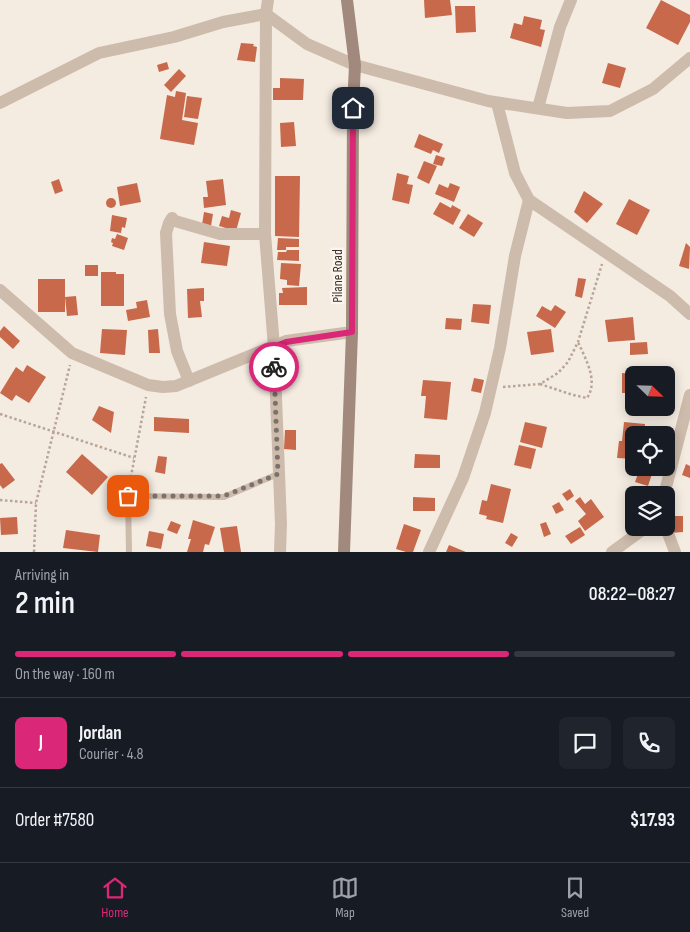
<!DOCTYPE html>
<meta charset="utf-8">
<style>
body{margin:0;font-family:"Sofia Sans Condensed",sans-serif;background:#20242c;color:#f1f3f6;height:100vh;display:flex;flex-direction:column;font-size:19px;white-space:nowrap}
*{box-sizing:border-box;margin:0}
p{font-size:16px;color:#9ea1a6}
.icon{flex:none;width:28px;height:28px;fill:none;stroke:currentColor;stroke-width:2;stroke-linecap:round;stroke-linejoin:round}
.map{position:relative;height:552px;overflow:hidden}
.panel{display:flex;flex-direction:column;background:#171b24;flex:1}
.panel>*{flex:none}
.needle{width:32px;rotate:113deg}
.buttons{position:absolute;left:625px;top:366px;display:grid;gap:10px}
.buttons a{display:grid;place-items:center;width:50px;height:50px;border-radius:8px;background:#171b24;box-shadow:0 2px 12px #0003;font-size:25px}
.pin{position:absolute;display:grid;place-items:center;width:42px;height:42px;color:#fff;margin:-21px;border-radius:10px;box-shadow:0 2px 8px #0006}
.courier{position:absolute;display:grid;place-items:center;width:50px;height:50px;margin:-25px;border:4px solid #db2777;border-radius:50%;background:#fff;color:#222;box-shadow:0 1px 6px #0007}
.overview em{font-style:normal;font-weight:600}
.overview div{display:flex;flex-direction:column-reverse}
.overview{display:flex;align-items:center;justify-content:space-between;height:85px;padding:0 15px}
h1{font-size:32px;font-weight:600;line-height:38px}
.bar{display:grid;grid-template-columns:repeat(4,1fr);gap:8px 5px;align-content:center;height:60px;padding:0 15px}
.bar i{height:6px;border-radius:4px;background:#363941}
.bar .on{background:#db2777}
.bar p{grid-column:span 4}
.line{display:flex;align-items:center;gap:12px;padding:0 15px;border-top:1px solid #363941}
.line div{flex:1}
.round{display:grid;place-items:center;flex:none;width:52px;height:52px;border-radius:8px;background:#20242c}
.tabs{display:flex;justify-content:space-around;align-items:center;height:70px;border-top:1px solid #363941;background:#171b24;font-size:14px;color:#9ea1a6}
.tabs a{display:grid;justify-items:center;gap:2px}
.tabs .on{color:#db2777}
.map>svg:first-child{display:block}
</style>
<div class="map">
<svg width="690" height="552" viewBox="0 0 690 552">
<rect width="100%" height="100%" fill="#f4ebe1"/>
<g fill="#c8694b">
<polygon points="424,0 450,0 452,15 425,18"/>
<polygon points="661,0 690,15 690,22 678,45 646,28"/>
<polygon points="455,6 475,6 476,32 456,33"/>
<polygon points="524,16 542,20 540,29 545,30 541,47 510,38 514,23 522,25"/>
<polygon points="241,43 254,44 253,46 257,47 255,62 237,60"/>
<polygon points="167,62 169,69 159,72 157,65"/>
<polygon points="608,63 626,68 620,88 602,83"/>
<polygon points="179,69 186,76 171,92 164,85"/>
<polygon points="280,78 304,79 303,100 273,100 273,88 280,88"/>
<polygon points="176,91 186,93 182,120 198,123 194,145 160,139 167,95 175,97"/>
<polygon points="187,96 202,98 198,119 184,117"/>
<polygon points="294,122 296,146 281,147 280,123"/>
<polygon points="419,134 443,144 439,153 433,150 431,154 414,147"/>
<polygon points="436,155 445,158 442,166 433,164"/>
<polygon points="424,161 437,166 429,184 417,178"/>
<polygon points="397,173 409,176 407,184 413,185 409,204 392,200"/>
<polygon points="275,176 300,176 299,237 275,236"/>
<polygon points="59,179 63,191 55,194 51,182"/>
<polygon points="223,179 226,205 204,208 203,197 208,197 206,181"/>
<polygon points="137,183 141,202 120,206 117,187"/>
<polygon points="450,183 460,187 454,202 435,194 439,184 448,188"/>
<polygon points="584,191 603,204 587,223 574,212"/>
<circle cx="111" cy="203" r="5"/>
<polygon points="629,199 650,210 637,235 616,224"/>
<polygon points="440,202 451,208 452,205 461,210 453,225 433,214"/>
<polygon points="231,210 241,213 236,231 219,226 222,216 229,218"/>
<polygon points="204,212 213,214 211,226 202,225"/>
<polygon points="468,214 483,223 474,237 459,228"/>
<polygon points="112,215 127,218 125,228 122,227 121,233 110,231"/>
<polygon points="117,234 128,238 124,250 112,246 113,243 111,242 112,238 115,239"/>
<polygon points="278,238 299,239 299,247 286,247 286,250 277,250"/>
<polygon points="204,242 230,246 227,266 201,263"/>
<polygon points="686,243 690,247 689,269 679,266"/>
<polygon points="287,250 299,250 299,261 277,260 278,252 286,252"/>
<polygon points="281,263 301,264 299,286 287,285 287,280 280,279"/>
<rect x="85" y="265" width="13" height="11"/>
<polygon points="101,272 116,272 116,274 124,274 124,306 101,306"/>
<polygon points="578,278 586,279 582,298 575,296"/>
<rect x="38" y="279" width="27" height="33"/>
<polygon points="307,287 307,305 279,305 279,293 283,293 282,288"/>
<polygon points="204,288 204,301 200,301 202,317 188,318 187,289"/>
<polygon points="76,296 78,315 67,316 65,297"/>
<polygon points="147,300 150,317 128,321 126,310 137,308 136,302"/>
<polygon points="473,304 491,305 489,324 471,322"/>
<polygon points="555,305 566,312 555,328 536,316 542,306 551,311"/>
<polygon points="633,317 635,340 608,342 605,320"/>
<polygon points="446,318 462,319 461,330 445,329"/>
<polygon points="4,326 20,341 13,349 0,337 0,331"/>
<polygon points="102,329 127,330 125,355 100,353"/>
<polygon points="158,329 160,353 149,353 148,330"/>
<polygon points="551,329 554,352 531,355 527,332"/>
<polygon points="647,342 648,354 630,355 630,343"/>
<polygon points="27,365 46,377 29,403 16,395 12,401 0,393 16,367 23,372"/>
<polygon points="622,373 634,374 634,393 622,393"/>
<polygon points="474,378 484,380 481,393 471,391"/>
<polygon points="423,380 451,382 447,420 424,418 426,396 421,396"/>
<polygon points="666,384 672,385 668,416 641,413 642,408 666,408"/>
<polygon points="99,406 114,412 111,433 92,420"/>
<polygon points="154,417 189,419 189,433 154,431"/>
<polygon points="525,422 547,427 542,448 520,442"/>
<polygon points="624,422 645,424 644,435 634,435 634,459 617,458 619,441 622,441"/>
<polygon points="653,426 664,429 662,435 651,435"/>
<polygon points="285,430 296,430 296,450 284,449"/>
<polygon points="519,445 536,449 531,469 514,465"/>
<polygon points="82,454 108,477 92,495 66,472"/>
<polygon points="415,454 440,455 440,468 414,468"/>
<polygon points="158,456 167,457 165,474 155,472"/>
<polygon points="2,463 15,480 3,489 0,485 0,464"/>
<polygon points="686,464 690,466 690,478 682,475"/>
<polygon points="640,468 654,468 648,486 635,482"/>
<polygon points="491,484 511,489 503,523 486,519 487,516 479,514 482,500 487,501"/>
<polygon points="570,489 574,496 567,501 562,494"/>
<polygon points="413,497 435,498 435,511 413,511"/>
<polygon points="580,497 585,504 591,499 604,517 585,531 578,521 586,514 575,501"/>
<polygon points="559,502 564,510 556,514 552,506"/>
<polygon points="670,516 683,516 683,532 670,533"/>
<polygon points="17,517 18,534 1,535 0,518"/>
<polygon points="193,520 215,527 209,545 205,544 203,552 187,552 191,539 188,539"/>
<polygon points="171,521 181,525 177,534 167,530"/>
<polygon points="546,522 551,534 544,537 540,524"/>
<polygon points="404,524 421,530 413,552 406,552 396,549"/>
<polygon points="237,526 241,552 224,552 220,528"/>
<polygon points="580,527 585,535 571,544 565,536"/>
<polygon points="66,530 100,535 98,552 63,548"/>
<polygon points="149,531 164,534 161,549 146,546"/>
<polygon points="511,533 518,537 512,547 505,543"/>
<polygon points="449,545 466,552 446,552"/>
</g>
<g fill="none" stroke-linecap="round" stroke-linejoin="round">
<g stroke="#b9a596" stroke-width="2.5" stroke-dasharray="2.5 2.5" stroke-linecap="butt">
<path d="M540 384 573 395 587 398C599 381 585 358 578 342"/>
<polyline points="503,387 540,384 558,373 568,362 578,342 602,264"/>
<polyline points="0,414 134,458"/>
<polyline points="129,487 146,397"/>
<polyline points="0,500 36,503"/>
<polyline points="34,552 36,503 70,365"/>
</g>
<polyline stroke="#cdbbac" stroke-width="6" points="129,552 128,496 224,497 278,474"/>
<g stroke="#cdbbac" stroke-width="12">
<polyline points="268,0 266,14 265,234 274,347 281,524 280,552"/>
<polyline points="0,103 99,53 174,37 223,22 266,14 307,44 355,65"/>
<polyline points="497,103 515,173 529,200 670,296 690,314"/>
<polyline points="538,108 560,27 571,0"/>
<polyline points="0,290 72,353 148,385 163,387 176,386 286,341 352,332"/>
<polyline points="189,381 177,351 170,314 166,233 169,223 172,218 175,221 220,234 265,234"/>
<polyline points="664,495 690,395"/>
<polyline points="666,528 675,552"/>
<polyline points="429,552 463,478 485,413 500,348 515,256 529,200"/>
<polyline points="612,552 645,528"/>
</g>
<polyline stroke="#cdbbac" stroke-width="12" points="355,65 488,101 567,113 610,111 653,89 690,58"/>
<polyline stroke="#a18a7d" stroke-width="12" points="344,552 352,332 353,108 355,65 347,0"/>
</g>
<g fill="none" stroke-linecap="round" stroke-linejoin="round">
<polyline stroke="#7c716b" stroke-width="5" stroke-dasharray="0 9" points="128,496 224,496 278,474 274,367"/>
<polyline stroke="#db2777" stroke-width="6" points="274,367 274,347 286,342 352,332 353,108"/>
</g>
<g text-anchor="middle" stroke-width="5" stroke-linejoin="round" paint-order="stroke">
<g font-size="14" fill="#3b302b" stroke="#fbf5ee">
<text transform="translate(337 276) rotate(-90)" y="5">Pilane Road</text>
</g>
</g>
</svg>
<div class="buttons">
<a><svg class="needle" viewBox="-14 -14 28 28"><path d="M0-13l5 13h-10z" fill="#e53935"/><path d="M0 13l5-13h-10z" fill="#9ea1a6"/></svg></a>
<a><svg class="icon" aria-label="locate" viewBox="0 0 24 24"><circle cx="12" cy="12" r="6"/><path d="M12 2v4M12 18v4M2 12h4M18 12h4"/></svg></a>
<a><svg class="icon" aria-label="layers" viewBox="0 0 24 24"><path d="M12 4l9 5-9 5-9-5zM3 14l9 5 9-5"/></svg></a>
</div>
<div class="pin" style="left:128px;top:496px;background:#ea580c"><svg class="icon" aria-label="bag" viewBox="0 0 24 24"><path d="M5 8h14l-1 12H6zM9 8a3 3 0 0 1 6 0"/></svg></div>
<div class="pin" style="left:353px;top:108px;background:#1f2937"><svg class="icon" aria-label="home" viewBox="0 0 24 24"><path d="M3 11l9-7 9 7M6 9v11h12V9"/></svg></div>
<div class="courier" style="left:274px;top:367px"><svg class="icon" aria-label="bike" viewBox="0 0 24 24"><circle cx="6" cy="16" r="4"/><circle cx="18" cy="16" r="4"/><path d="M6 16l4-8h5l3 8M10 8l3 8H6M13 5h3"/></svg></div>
</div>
<section class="panel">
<div class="overview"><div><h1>2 min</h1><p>Arriving in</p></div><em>08:22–08:27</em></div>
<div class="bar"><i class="on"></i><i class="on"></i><i class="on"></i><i></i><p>On the way · 160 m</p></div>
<div class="line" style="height:90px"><b class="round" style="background:#db2777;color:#fff">J</b><div><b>Jordan</b><p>Courier · 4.8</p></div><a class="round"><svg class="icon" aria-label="chat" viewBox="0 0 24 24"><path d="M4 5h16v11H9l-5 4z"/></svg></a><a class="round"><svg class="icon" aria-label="phone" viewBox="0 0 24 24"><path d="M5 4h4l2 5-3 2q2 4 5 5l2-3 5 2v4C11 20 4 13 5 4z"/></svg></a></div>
<div class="line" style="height:65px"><div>Order #7580</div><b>$17.93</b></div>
</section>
<nav class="tabs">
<a class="on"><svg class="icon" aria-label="home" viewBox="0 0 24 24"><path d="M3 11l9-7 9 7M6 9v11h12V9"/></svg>Home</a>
<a><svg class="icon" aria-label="map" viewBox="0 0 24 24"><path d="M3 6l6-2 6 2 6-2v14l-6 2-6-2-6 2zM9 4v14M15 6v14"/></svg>Map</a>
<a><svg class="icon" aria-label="saved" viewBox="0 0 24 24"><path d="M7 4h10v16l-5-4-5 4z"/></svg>Saved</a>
</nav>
